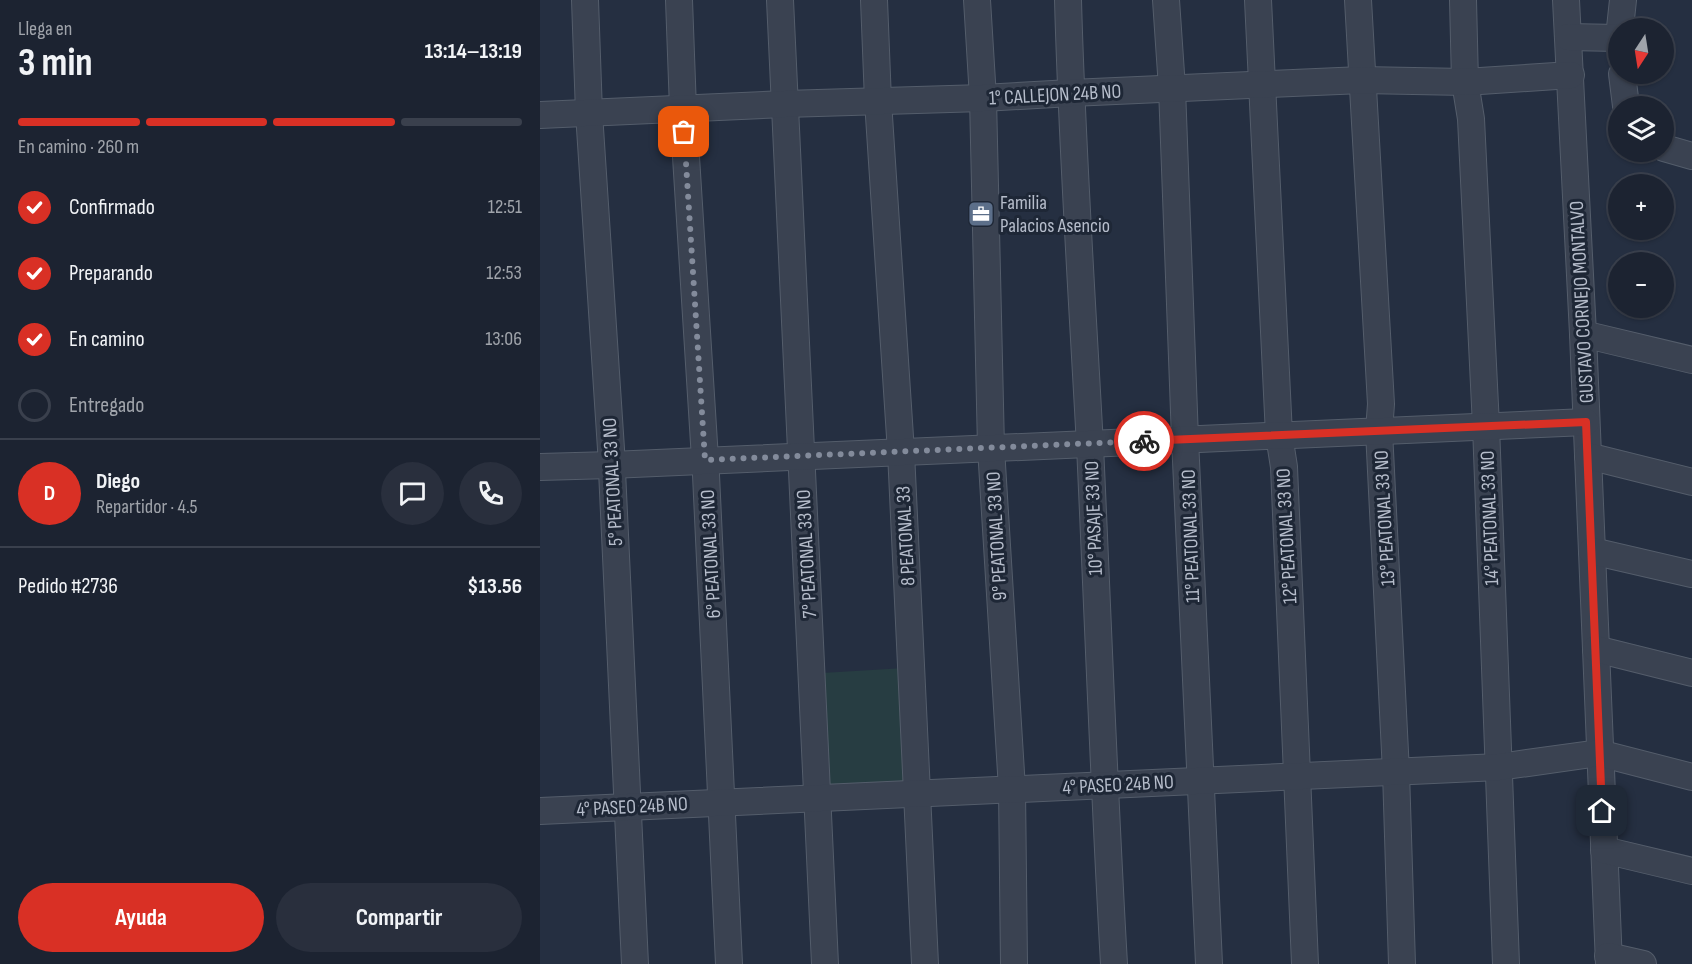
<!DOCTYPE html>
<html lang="es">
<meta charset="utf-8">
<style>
body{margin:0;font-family:"Sofia Sans Condensed",sans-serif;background:#292f3d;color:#f1f3f6;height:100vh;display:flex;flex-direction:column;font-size:22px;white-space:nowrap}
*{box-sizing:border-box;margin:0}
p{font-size:20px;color:#a0a4ab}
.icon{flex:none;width:33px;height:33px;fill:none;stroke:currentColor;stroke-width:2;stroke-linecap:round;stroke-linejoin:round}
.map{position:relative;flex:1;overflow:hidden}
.sheet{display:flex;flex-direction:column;background:#1c2331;width:540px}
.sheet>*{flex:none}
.needle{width:39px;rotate:192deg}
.buttons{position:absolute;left:1068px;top:18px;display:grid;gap:12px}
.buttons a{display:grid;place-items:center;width:66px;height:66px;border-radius:50%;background:#1c2331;box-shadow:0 2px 4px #0004,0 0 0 2px #3a404d;font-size:30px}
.pin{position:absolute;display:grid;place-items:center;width:51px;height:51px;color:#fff;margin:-26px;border-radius:12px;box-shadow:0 3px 9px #0006}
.courier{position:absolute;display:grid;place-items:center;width:60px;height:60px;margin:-30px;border:4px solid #d93025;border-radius:50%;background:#fff;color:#222;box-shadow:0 2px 8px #0007}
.headline em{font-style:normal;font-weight:700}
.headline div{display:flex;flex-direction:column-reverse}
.headline{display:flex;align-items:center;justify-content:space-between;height:102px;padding:0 18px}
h1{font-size:39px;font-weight:700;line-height:45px}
.bar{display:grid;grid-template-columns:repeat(4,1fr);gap:9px 6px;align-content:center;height:72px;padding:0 18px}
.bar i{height:8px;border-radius:4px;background:#3a404d}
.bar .selected{background:#d93025}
.bar p{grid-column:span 4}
.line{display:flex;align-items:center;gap:15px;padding:0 18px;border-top:2px solid #3a404d}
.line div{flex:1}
.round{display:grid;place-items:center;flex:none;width:63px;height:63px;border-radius:32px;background:#292f3d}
ol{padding:0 18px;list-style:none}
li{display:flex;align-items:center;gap:18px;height:66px}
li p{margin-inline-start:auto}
li .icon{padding:6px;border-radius:50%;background:#d93025;color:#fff;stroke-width:4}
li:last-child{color:#a0a4ab}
li i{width:33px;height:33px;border:3px solid #3a404d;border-radius:50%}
.action{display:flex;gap:12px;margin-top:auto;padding:12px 18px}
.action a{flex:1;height:69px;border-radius:36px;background:#d93025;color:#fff;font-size:24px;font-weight:700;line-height:69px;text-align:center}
.action a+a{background:#292f3d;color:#f1f3f6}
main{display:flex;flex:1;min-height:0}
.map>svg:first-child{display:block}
</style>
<main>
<section class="sheet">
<div class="headline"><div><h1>3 min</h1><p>Llega en</p></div><em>13:14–13:19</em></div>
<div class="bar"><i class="selected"></i><i class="selected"></i><i class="selected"></i><i></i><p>En camino · 260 m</p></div>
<ol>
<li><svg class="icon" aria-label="check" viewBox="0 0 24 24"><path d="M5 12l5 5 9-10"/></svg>Confirmado<p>12:51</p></li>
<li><svg class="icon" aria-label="check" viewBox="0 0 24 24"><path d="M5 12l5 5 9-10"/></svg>Preparando<p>12:53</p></li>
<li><svg class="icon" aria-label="check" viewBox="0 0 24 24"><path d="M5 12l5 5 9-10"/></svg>En camino<p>13:06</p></li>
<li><i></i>Entregado</li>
</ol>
<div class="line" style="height:108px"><b class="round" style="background:#d93025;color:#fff">D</b><div><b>Diego</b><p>Repartidor · 4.5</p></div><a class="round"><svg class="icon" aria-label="chat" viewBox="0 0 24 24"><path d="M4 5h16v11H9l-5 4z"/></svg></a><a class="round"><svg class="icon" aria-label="phone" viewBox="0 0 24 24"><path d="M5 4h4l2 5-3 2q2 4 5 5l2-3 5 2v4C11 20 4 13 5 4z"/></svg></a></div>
<div class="line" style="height:78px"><div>Pedido #2736</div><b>$13.56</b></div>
<div class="action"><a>Ayuda</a><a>Compartir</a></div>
</section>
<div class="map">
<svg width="1152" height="964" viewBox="0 0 1152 964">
<rect width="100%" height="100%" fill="#252f41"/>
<polygon fill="#273d42" points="365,668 371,783 290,786 282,673"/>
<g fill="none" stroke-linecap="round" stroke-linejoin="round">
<defs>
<g id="street">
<polyline points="45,0 49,113 71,449 95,964"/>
<polyline points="139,0 143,109 166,475 189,964"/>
<polyline points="240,0 285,964"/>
<polyline points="334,0 338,101 361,452 385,964"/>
<polyline points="437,0 443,98 451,448 472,789 474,964"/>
<path d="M528 0C532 149 542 297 550 446 558 618 564 791 574 964"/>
<polyline points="626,0 632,88 645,439 669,964"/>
<polyline points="718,0 739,435 744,467 765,964"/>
<polyline points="818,0 841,404 839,431 856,772 862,964"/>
<polyline points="923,0 925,82 931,119 946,426 966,964"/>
<polyline points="1026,0 1043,334 1069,964"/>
<polyline points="1080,28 1083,0"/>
<polyline points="1028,37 1078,38"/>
<polyline points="1082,74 1086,106"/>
<polyline points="0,115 245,104 443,98 531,93 822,80 925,82 1031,75"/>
<polyline points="1124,148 1152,156"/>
<polyline points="1043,334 1152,360"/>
<polyline points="1048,456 1152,482"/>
<polyline points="0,467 71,465 1046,422"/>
<polyline points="1052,551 1152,574"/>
<polyline points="1056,649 1152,673"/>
<polyline points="0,811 959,767 1059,753 1152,777"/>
<polyline points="1064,850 1152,871"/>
<polyline points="1068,956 1103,964"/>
</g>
</defs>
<use href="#street" stroke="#545d6b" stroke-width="28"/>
<use href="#street" stroke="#3a4251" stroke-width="26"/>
</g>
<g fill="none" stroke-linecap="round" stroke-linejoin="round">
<polyline stroke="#838b9b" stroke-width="6" stroke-dasharray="0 10.8" points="144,132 165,460 604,441"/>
<polyline stroke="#d93025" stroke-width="8" points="604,441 1046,422 1062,811"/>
</g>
<defs>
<symbol id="office-square" viewBox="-11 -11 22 22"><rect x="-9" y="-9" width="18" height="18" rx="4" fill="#5c6f8a" stroke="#1e2736"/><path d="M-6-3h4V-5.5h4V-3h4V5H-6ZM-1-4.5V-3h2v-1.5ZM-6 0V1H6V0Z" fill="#fff"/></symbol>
</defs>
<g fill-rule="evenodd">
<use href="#office-square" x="426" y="199" width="30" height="30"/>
</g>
<g text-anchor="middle" stroke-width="6" stroke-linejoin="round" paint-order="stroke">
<g font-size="20" fill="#b6bdcb" stroke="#1e2736">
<text transform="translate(515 94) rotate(-3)" y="7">1° CALLEJON 24B NO</text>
<text transform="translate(1041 302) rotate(-93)" y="7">GUSTAVO CORNEJO MONTALVO</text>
<text transform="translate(72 482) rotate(-93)" y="7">5° PEATONAL 33 NO</text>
<text transform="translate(553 518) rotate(-92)" y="7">10° PASAJE 33 NO</text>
<text transform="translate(844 518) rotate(-93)" y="7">13° PEATONAL 33 NO</text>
<text transform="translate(949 518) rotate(-92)" y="7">14° PEATONAL 33 NO</text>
<text transform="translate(365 536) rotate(-93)" y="7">8 PEATONAL 33</text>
<text transform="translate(456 536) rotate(-93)" y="7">9° PEATONAL 33 NO</text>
<text transform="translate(650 536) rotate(-92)" y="7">11° PEATONAL 33 NO</text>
<text transform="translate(746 536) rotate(-93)" y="7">12° PEATONAL 33 NO</text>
<text transform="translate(170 554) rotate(-93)" y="7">6° PEATONAL 33 NO</text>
<text transform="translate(266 554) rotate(-93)" y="7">7° PEATONAL 33 NO</text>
<text transform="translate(578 784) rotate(-3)" y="7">4° PASEO 24B NO</text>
<text transform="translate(92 806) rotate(-3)" y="7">4° PASEO 24B NO</text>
</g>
<g font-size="20" fill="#b6bdcb" stroke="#1e2736" text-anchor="start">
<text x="460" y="209">Familia<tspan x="460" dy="23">Palacios Asencio</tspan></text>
</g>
</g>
</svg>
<div class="buttons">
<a><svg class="needle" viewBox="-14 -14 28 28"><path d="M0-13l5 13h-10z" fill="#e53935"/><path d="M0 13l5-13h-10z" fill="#a0a4ab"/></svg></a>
<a><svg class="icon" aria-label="layers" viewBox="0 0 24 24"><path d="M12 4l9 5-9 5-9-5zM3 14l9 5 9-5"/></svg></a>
<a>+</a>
<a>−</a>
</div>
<div class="pin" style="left:144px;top:132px;background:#ea580c"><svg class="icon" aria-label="bag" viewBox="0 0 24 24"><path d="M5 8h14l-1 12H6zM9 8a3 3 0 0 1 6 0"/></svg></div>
<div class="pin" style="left:1062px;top:811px;background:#1f2937"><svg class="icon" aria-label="home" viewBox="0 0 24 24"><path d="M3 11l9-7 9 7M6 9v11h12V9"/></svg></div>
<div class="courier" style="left:604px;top:441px"><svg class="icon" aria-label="bike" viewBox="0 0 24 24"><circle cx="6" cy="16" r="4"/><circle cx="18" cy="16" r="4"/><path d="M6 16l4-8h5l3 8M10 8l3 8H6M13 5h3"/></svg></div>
</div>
</main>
